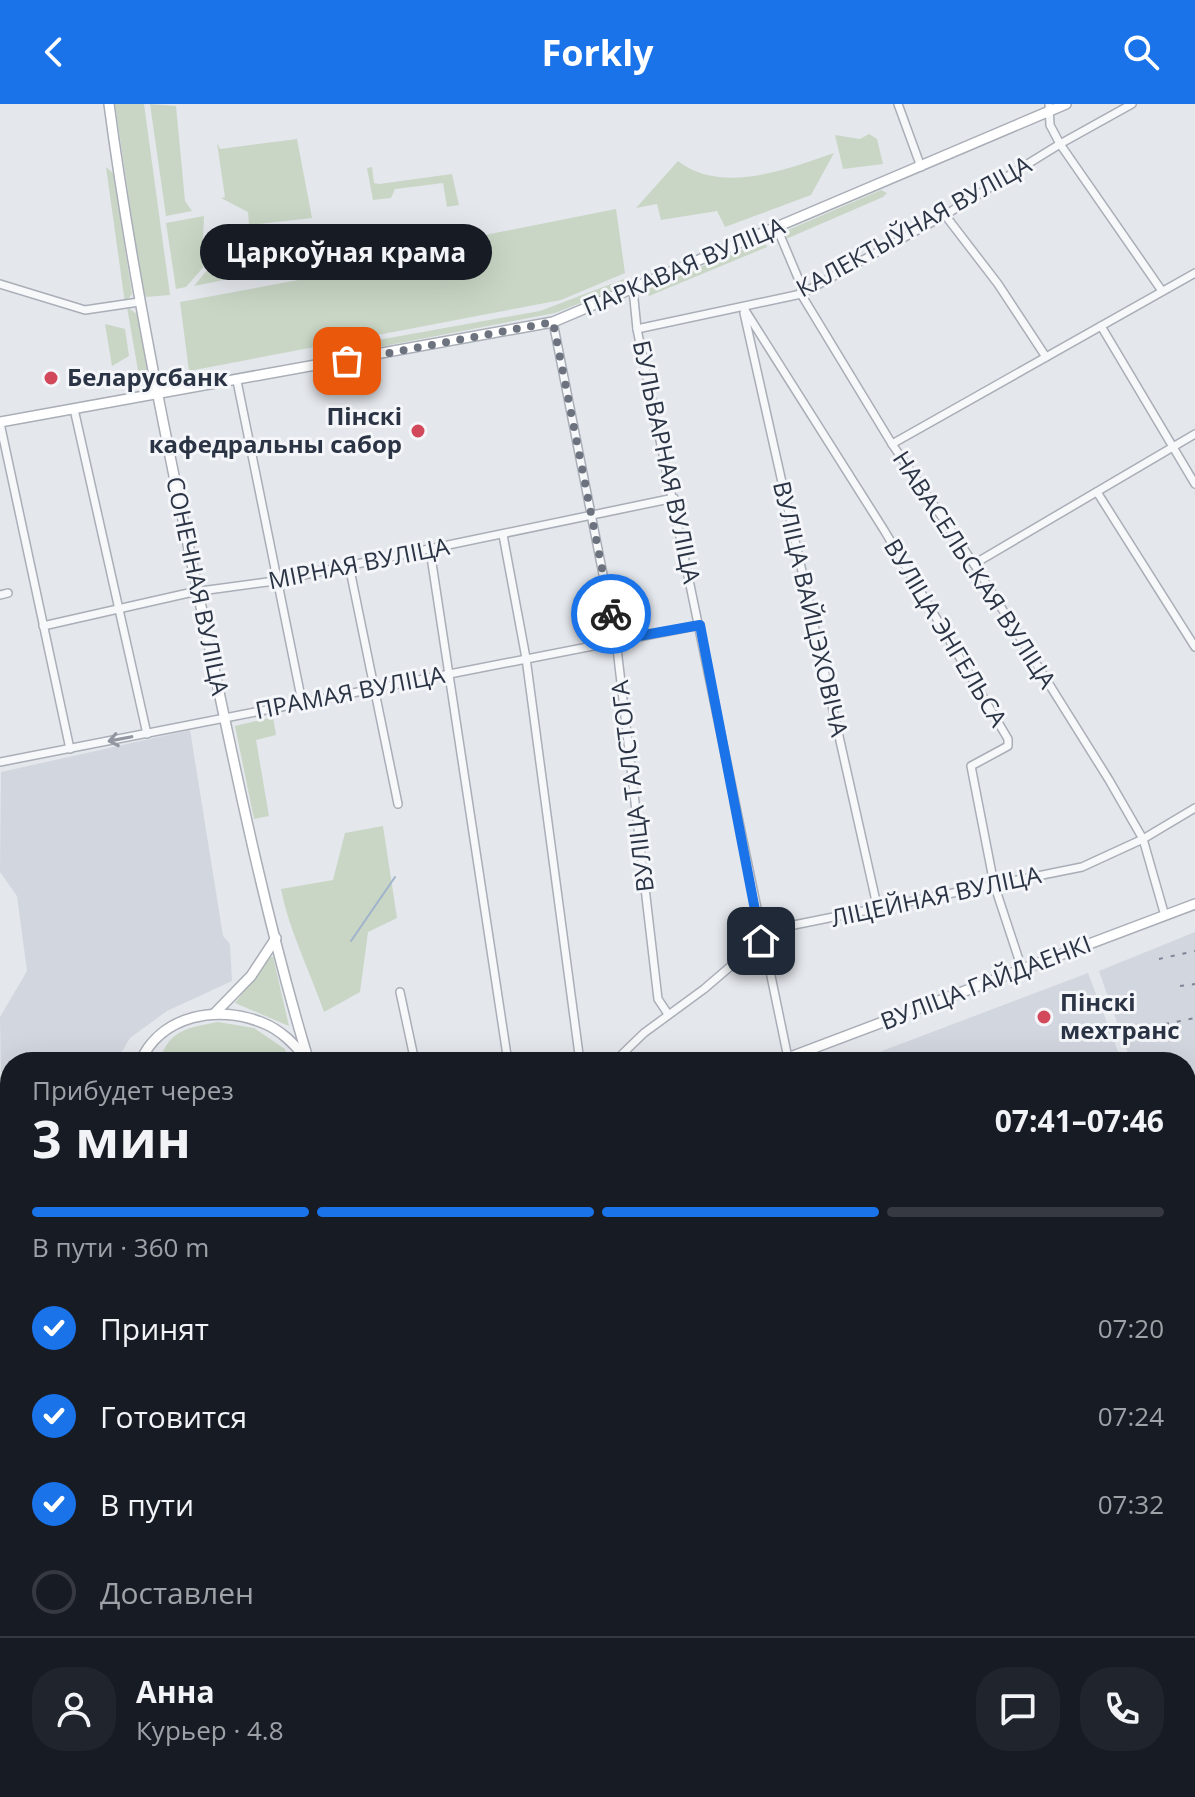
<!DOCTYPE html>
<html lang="ru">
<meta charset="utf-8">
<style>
body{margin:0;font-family:"Open Sans",sans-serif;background:#20242c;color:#f1f3f6;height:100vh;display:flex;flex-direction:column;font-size:30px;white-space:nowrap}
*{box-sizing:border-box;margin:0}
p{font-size:26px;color:#9ea1a6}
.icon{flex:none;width:44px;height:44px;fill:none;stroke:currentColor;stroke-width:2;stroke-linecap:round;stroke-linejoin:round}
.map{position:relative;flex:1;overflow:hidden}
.details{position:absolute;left:0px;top:948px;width:1196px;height:746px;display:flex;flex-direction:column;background:#171b24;border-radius:32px 32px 0 0;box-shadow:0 8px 32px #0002}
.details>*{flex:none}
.pin{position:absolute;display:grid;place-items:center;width:68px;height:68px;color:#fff;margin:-34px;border-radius:16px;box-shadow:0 4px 12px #0006}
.courier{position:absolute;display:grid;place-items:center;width:80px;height:80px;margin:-40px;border:6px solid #1a73e8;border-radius:50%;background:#fff;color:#222;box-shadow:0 2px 10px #0007}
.bubble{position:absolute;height:56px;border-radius:28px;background:#171b24;box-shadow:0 8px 32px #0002;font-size:26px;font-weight:700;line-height:56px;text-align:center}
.head em{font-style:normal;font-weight:700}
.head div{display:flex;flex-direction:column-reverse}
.head{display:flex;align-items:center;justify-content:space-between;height:136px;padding:0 32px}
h1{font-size:52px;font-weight:700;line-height:60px}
.bar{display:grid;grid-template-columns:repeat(4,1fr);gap:12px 8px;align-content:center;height:96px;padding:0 32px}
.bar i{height:10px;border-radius:6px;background:#363941}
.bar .current{background:#1a73e8}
.bar p{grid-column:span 4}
.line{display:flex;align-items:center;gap:20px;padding:0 32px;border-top:2px solid #363941}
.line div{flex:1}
.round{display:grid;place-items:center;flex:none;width:84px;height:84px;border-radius:32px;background:#20242c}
ol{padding:0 32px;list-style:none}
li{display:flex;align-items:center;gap:24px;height:88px}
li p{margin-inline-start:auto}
li .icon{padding:8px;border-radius:50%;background:#1a73e8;color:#fff;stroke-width:4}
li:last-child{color:#9ea1a6}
li i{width:44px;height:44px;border:4px solid #363941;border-radius:50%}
header{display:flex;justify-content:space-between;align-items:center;height:104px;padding:0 32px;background:#1a73e8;color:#fff;font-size:36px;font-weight:700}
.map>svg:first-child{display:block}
</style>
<header><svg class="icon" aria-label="back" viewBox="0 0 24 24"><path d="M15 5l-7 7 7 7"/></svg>Forkly<svg class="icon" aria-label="search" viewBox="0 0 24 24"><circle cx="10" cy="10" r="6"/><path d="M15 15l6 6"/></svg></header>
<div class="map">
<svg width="1195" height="1693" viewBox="0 0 1195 1693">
<rect width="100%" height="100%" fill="#e4e7ec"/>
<g fill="#d2d6de">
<polygon points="190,626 223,832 230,840 232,877 167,907 130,934 118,954 10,958 10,967 1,968 0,913 27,867 17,792 0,768 1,668"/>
<polygon points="1195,828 1195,996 1186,997 1186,958 1131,958 1099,867"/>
<polygon points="1088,869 1122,958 853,958"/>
<polygon points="10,1330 10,1411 4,1413 0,1393 0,1334"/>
<polygon points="661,1684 814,1684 818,1693 663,1693"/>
</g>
<g fill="#c9d6c5">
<polygon points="115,0 144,0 170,191 146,193 142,185"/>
<polygon points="150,0 176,2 185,97 192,107 166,112"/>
<polygon points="869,30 877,35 883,60 843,65 835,31 860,35"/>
<polygon points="297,35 312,114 249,121 248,108 221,94 225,93 217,39 220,45"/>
<path d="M834 49 811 91 725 123 717 107 661 116 657 100 636 104 678 57C721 91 788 65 834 49Z"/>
<polygon points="106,63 113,69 132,190 125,199"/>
<polygon points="372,63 374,79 379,80 452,70 459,101 447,103 443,79 395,85 391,94 373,96 367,64"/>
<polygon points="881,86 887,89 883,93 786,135 788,126"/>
<polygon points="616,105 625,169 561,196 189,267 180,198 390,159 391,165 447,154 445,139"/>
<polygon points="204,112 203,136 209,145 220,144 186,183 176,185 166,119"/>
<polygon points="764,136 767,143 649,192 646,186"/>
<polygon points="227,142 229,157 237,159 358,142 358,149 194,182"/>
<polygon points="627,174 624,182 555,209 369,245 368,239 378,236 540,207"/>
<polygon points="127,203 137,210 149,276 140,278"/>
<polygon points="105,220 125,225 129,252 112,262"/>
<polygon points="273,613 276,631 256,636 269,712 254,715 235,622"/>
<path d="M383 722 397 814 368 828 360 888 324 908C310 867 289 827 281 785L333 776 345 729Z"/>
<polygon points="270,853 273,853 289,922 235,899"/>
<path d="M218 918 254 924 285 945 288 957 159 958C169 926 186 924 218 918Z"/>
<polygon points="1195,1047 1195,1178 1186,1180 1186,1048"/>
<polygon points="10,1239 10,1317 0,1318 0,1241"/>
<polygon points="0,1582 10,1588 10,1684 85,1684 78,1693 5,1693 0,1664"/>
</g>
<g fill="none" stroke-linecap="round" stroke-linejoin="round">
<polyline stroke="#9fb4cc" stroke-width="2" points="351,837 395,773"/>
<defs>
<g id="street">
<polyline points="898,0 921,63"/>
<polyline points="1049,0 1050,21 1060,40 1162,187"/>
<polyline points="945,111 998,180 1046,253"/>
<polyline points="777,124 801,181 801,190 892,340 974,460 1109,676 1143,735 1165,812"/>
<polyline points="0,180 85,206 139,198"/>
<polyline points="633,185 637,225 788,954"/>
<polyline points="743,203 884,426 1008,635 1008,642 971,662 994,780 1022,865"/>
<polyline points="744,209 878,806"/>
<polyline points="553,218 616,536 658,895 668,910"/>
<polyline points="1101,222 1195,380"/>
<polyline points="637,225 801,190 945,111 1060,40 1132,0"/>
<polyline points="237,277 302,598"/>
<polyline points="74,305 147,630"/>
<polyline points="0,319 70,645"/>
<polyline points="892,340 1195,169"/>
<polyline points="1097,388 1195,543"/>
<polyline points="503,431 526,554 580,958"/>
<polyline points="430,446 508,958"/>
<polyline points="974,460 1195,330"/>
<polyline points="349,461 398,700"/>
<polyline points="0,491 8,489"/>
<polyline points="43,522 193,488 275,477 674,394"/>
<polyline points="0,658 700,521"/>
<polyline points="400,888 415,958"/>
<polyline points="614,958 644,929 704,885 774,825 1082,763 1143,735 1195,704"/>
<polyline points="1186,1423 1195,1393"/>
<polyline points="1186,1469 1195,1483"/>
<polyline points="979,1684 985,1693"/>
<polyline points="1152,1684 1158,1693"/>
<polyline points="871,1691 873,1693"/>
</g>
<g id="secondary">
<path d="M109 0C131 166 165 330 199 493 232 649 263 806 309 958"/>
<polyline points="0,318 553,218 1066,0"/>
<polyline points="214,910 251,872 276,834"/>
<path d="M140 958C161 911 218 900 263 919 281 926 294 940 306 954"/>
<polyline points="777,958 1195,800"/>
<polyline points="0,1180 7,1204"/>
<polyline points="1186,1189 1195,1187"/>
<polyline points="0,1231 10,1222"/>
<polyline points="0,1322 10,1320"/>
<polyline points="480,1684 492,1693"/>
<polyline points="242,1693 250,1684"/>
</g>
</defs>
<use href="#street" stroke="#a9aeb7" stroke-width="10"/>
<use href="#secondary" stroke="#a9aeb7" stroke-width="12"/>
<use href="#street" stroke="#f7f8fa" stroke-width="7"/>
<use href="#secondary" stroke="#fff" stroke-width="9"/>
<g stroke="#7d8696" stroke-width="2" stroke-dasharray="4 8" stroke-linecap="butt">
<polyline points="1159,855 1195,847"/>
<polyline points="1180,882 1195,880"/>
<polyline points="1165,920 1195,914"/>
<polyline points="1186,982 1195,981"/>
<polyline points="1186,1041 1195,1039"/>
<polyline points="1186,1163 1195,1148"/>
<polyline points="0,1276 10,1274"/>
<polyline points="0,1288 10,1286"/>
<polyline points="0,1528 10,1505"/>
<polyline points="1088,1684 1091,1693"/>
</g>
</g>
<defs><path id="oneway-shaft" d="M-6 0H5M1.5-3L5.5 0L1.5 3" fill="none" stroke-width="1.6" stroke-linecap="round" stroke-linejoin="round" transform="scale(2)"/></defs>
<use stroke="#9196a0" href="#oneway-shaft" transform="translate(120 635) rotate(169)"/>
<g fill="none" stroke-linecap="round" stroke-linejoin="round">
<polyline stroke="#6c737f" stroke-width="8" stroke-dasharray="0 14.4" points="347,257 553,218 611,510"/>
<polyline stroke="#1a73e8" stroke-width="10" points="611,510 616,536 700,521 761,837"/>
</g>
<g fill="#d1495b" stroke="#f4f6f9" stroke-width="3">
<circle cx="51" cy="274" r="8"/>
<circle cx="418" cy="327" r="8"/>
<circle cx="1044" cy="913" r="8"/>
</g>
<g text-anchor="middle" stroke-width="6" stroke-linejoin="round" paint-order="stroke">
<g font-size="24" fill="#2b3445" stroke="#f4f6f9">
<text transform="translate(914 123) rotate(-29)" y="8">КАЛЕКТЫЎНАЯ ВУЛІЦА</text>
<text transform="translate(684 163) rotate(-23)" y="8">ПАРКАВАЯ ВУЛІЦА</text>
<text transform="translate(666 358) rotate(78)" y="8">БУЛЬВАРНАЯ ВУЛІЦА</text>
<text transform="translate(359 460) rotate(-11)" y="8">МІРНАЯ ВУЛІЦА</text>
<text transform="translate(974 466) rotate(57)" y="8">НАВАСЕЛЬСКАЯ ВУЛІЦА</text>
<text transform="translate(197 482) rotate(78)" y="8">СОНЕЧНАЯ ВУЛІЦА</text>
<text transform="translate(810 505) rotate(77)" y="8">ВУЛІЦА ВАЙЦЭХОВІЧА</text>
<text transform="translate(945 529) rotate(59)" y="8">ВУЛІЦА ЭНГЕЛЬСА</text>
<text transform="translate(350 589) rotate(-11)" y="8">ПРАМАЯ ВУЛІЦА</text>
<text transform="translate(633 682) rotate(-97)" y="8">ВУЛІЦА ТАЛСТОГА</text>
<text transform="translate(936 793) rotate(-12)" y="8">ЛІЦЕЙНАЯ ВУЛІЦА</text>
<text transform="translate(986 879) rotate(-21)" y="8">ВУЛІЦА ГАЙДАЕНКІ</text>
</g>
<g font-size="24" font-weight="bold" fill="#2b3445" stroke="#f4f6f9" text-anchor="start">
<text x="67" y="282">Беларусбанк</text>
<text x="402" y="321" text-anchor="end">Пінскі<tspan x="402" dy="28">кафедральны сабор</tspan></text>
<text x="1060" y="907">Пінскі<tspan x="1060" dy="28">мехтранс</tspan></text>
</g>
</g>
</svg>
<div class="pin" style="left:347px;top:257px;background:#ea580c"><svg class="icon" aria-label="bag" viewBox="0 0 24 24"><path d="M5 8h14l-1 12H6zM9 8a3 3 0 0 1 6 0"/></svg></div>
<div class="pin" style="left:761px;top:837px;background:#1f2937"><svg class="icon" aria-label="home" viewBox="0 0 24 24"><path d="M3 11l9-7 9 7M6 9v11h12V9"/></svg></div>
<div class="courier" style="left:611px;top:510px"><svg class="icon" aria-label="bike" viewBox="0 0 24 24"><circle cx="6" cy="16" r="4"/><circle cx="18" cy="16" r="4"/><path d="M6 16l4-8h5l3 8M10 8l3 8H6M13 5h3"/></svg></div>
<div class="bubble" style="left:200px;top:120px;width:292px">Царкоўная крама</div>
<section class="details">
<div class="head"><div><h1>3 мин</h1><p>Прибудет через</p></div><em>07:41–07:46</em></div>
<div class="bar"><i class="current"></i><i class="current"></i><i class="current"></i><i></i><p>В пути · 360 m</p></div>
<ol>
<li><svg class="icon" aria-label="check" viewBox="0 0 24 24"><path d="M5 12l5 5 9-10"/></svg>Принят<p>07:20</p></li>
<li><svg class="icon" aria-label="check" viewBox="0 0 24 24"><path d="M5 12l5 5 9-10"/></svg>Готовится<p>07:24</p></li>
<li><svg class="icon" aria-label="check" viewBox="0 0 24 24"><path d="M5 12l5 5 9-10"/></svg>В пути<p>07:32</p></li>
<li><i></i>Доставлен</li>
</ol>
<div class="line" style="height:144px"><a class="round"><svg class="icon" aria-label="person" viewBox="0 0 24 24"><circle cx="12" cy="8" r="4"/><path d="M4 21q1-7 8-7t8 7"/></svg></a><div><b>Анна</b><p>Курьер · 4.8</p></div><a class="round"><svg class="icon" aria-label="chat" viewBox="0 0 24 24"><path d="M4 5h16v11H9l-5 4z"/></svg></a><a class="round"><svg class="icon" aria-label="phone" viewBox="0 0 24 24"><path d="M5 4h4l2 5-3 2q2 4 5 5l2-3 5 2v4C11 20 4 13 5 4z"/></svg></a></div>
</section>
</div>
